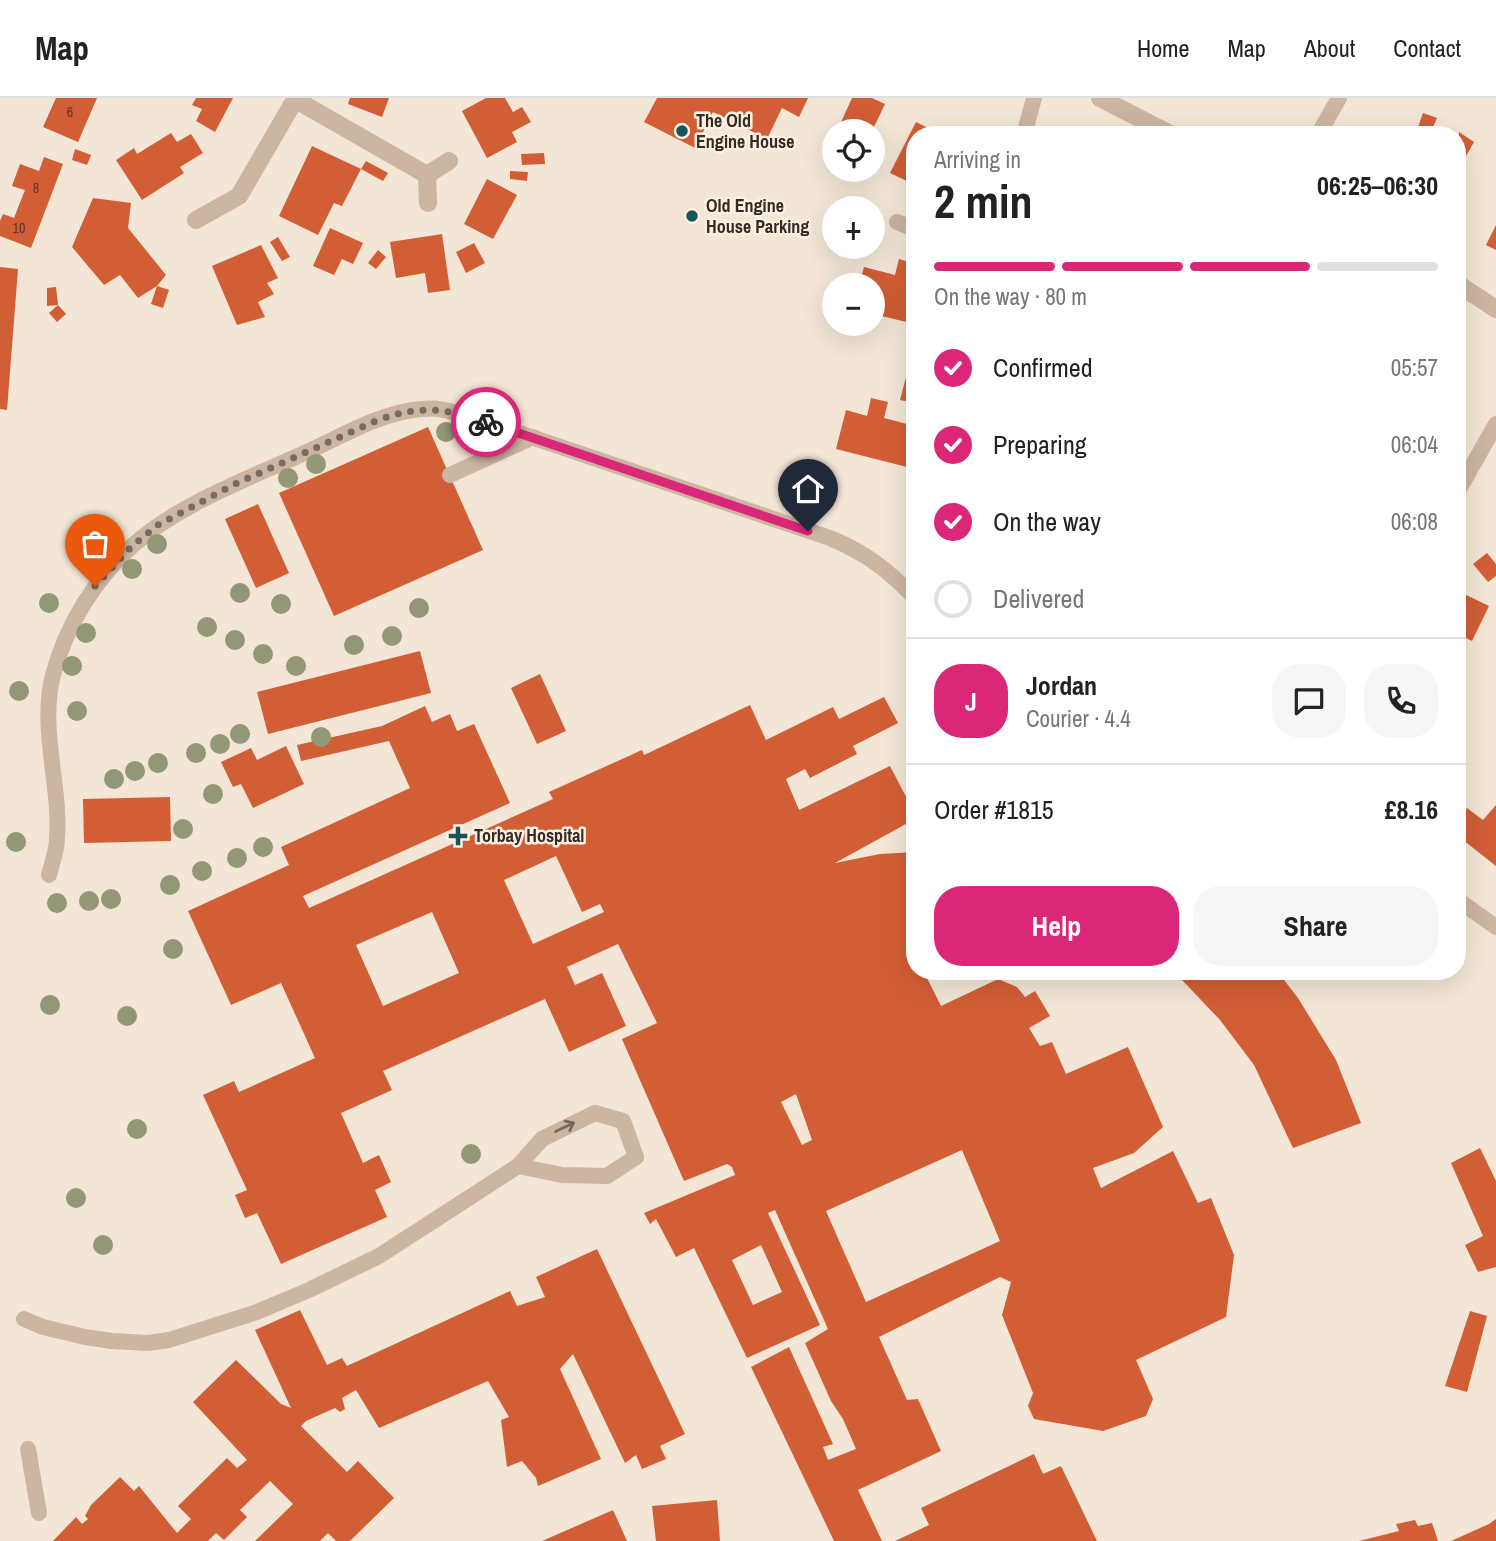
<!DOCTYPE html>
<meta charset="utf-8">
<style>
body{margin:0;font-family:"Archivo Narrow",sans-serif;background:#f6f6f6;color:#222;height:100vh;display:flex;flex-direction:column;font-size:26px;white-space:nowrap}
*{box-sizing:border-box;margin:0}
p{font-size:23px;color:#767676}
.icon{flex:none;width:38px;height:38px;fill:none;stroke:currentColor;stroke-width:2;stroke-linecap:round;stroke-linejoin:round}
.map{position:relative;flex:1;overflow:hidden}
.sheet{position:absolute;left:906px;top:28px;width:560px;height:854px;display:flex;flex-direction:column;background:#fff;border-radius:28px;box-shadow:0 7px 28px #0002}
.sheet>*{flex:none}
.controls{position:absolute;left:822px;top:21px;display:grid;gap:14px}
.controls a{display:grid;place-items:center;width:63px;height:63px;border-radius:50%;background:#fff;box-shadow:0 7px 28px #0002;font-size:35px}
.pin{position:absolute;display:grid;place-items:center;width:60px;height:60px;color:#fff;margin:-72px -30px;border-radius:50% 50% 50% 0;rotate:-45deg;box-shadow:0 0 7px #0007}
.pin .icon{rotate:45deg}
.courier{position:absolute;display:grid;place-items:center;width:70px;height:70px;margin:-35px;border:5px solid #db2777;border-radius:50%;background:#fff;color:#222;box-shadow:0 2px 9px #0007}
.overview em{font-style:normal;font-weight:800}
.overview div{display:flex;flex-direction:column-reverse}
.overview{display:flex;align-items:center;justify-content:space-between;height:119px;padding:0 28px}
h1{font-size:46px;font-weight:800;line-height:52px}
.bar{display:grid;grid-template-columns:repeat(4,1fr);gap:10px 7px;align-content:center;height:84px;padding:0 28px}
.bar i{height:9px;border-radius:5px;background:#e0e0e0}
.bar .selected{background:#db2777}
.bar p{grid-column:span 4}
.line{display:flex;align-items:center;gap:18px;padding:0 28px;border-top:2px solid #e0e0e0}
.line div{flex:1}
.round{display:grid;place-items:center;flex:none;width:74px;height:74px;border-radius:28px;background:#f6f6f6}
ol{padding:0 28px;list-style:none}
li{display:flex;align-items:center;gap:21px;height:77px}
li p{margin-inline-start:auto}
li .icon{padding:7px;border-radius:50%;background:#db2777;color:#fff;stroke-width:4}
li:last-child{color:#767676}
li i{width:38px;height:38px;border:4px solid #e0e0e0;border-radius:50%}
.primary-button{display:flex;gap:14px;margin-top:auto;padding:14px 28px}
.primary-button a{flex:1;height:80px;border-radius:28px;background:#db2777;color:#fff;font-size:28px;font-weight:800;line-height:80px;text-align:center}
.primary-button a+a{background:#f6f6f6;color:#222}
header{display:flex;align-items:center;gap:42px;box-sizing:border-box;height:98px;padding:0 35px;background:#fff;border-bottom:2px solid #e0e0e0}
header strong{font-size:33px}
nav{display:flex;gap:38px;margin-inline-start:auto;font-size:24px}
.map>svg:first-child{display:block}
</style>
<header>
<strong>Map</strong>
<nav><a>Home</a><a>Map</a><a>About</a><a>Contact</a></nav>
</header>
<div class="map">
<svg width="1496" height="1443" viewBox="0 0 1496 1443">
<rect width="100%" height="100%" fill="#f3e6d6"/>
<g fill="#d25e35" fill-rule="evenodd">
<polygon points="56,0 97,0 78,44 43,29"/>
<polygon points="196,0 233,0 215,34 196,23 202,11 192,7"/>
<polygon points="350,0 389,0 382,19 348,6"/>
<polygon points="486,0 505,0 513,14 522,9 531,24 512,34 517,44 487,60 462,13"/>
<polygon points="657,0 808,0 799,19 782,10 767,41 713,14 695,50 644,24"/>
<polygon points="852,0 872,0 885,6 872,33 837,33"/>
<polygon points="1423,15 1437,20 1431,34 1418,29"/>
<polygon points="916,24 942,37 915,37 915,87 890,75"/>
<polygon points="1459,34 1474,44 1466,58 1458,53"/>
<polygon points="171,35 177,44 191,36 203,55 180,69 184,75 142,102 116,62 134,50 137,56"/>
<polygon points="835,38 835,54 829,51"/>
<polygon points="312,48 361,71 342,108 334,105 318,137 279,118"/>
<polygon points="75,51 91,57 87,67 72,62"/>
<polygon points="544,55 545,66 522,67 521,56"/>
<polygon points="44,59 63,66 31,150 0,138 0,123 3,116 14,120 25,92 12,88 20,66 39,73"/>
<polygon points="366,63 388,75 383,83 361,71"/>
<polygon points="510,73 528,74 527,83 510,81"/>
<polygon points="487,81 517,97 493,141 464,126"/>
<polygon points="93,100 131,105 128,130 166,177 157,188 138,200 120,177 104,187 72,149"/>
<polygon points="1496,127 1496,152 1486,147"/>
<polygon points="330,130 363,145 353,166 342,161 334,177 313,168"/>
<polygon points="442,136 450,192 428,195 425,175 396,180 390,144"/>
<polygon points="278,139 290,159 282,163 270,144"/>
<polygon points="474,145 485,165 466,175 456,154"/>
<polygon points="261,147 278,180 267,185 274,196 258,204 265,219 237,227 212,168"/>
<polygon points="378,152 386,159 376,171 368,165"/>
<polygon points="899,161 912,165 908,181 915,183 915,226 873,216 873,187 859,187 864,169 895,177"/>
<polygon points="0,169 18,171 7,312 0,311"/>
<polygon points="157,188 169,192 163,210 151,206"/>
<polygon points="56,189 58,207 66,216 57,224 49,215 58,207 47,208 47,190"/>
<polygon points="914,248 915,248 915,305 900,302"/>
<polygon points="871,300 888,304 884,320 915,328 915,371 836,351 846,312 867,318"/>
<polygon points="428,329 483,452 334,518 279,395"/>
<polygon points="258,406 289,475 256,490 225,421"/>
<polygon points="1487,455 1496,466 1496,478 1488,484 1473,466"/>
<polygon points="1458,493 1489,508 1472,543 1458,536"/>
<polygon points="420,553 431,595 268,636 257,594"/>
<polygon points="540,576 566,633 537,646 511,590"/>
<path d="M884 599 898 625 853 648 857 656 810 680 805 671 786 681 799 712 890 668 915 716V721L835 765 880 756 915 754V873H927L926 878 941 908 998 881 1017 889 1025 899 1035 893 1050 918 1029 930 1040 948 1052 944 1066 976 1128 949 1163 1029 1134 1055 1093 1070 1101 1090 1173 1053 1198 1105 1211 1100 1234 1157 1226 1219 1136 1262 1153 1301 1146 1318 1103 1333 1034 1321 1028 1308 1033 1295 1002 1217 1011 1184 1000 1179 879 1239 907 1302 918 1301 941 1353 858 1392 882 1443H834L751 1269 789 1249 833 1346 823 1349 828 1362 856 1351 843 1321 831 1303 805 1245 828 1231 775 1112 768 1115 820 1227 747 1260 694 1150 676 1159 656 1121 650 1126 644 1115 735 1077 732 1069 727 1066 684 1083 622 941 657 925 618 846 567 869 575 887 602 875 626 928 569 954 545 901 383 973 392 992 341 1015 363 1065 379 1057 391 1084 375 1092 387 1119 281 1166 257 1115 245 1120 235 1097 247 1092 203 997 234 983 239 994 315 960 281 885 231 907 188 813 289 767 281 749 410 690 389 643 301 663 297 647 382 628 425 608 432 624 450 616 457 633 474 626 510 705 303 798 309 810 553 701 549 694 642 652 644 657 750 607 766 642 833 609 839 621ZM556 758 582 814 600 806 604 814 533 846 504 782ZM432 814 459 875 383 908 356 847ZM796 996 812 1042 802 1047 781 1004ZM962 1052 1000 1143 866 1204 826 1113ZM761 1147 782 1194 753 1207 732 1162Z"/>
<polygon points="286,648 304,686 253,710 241,686 233,689 221,664 251,650 257,662"/>
<polygon points="170,699 171,743 84,745 83,701"/>
<polygon points="1496,707 1496,768 1458,738 1458,728 1467,710 1483,722"/>
<polygon points="1170,873 1277,873 1298,900 1336,962 1361,1025 1293,1050 1254,967 1220,922 1182,882"/>
<polygon points="1480,1050 1496,1083 1496,1169 1478,1174 1465,1147 1483,1138 1451,1065"/>
<polygon points="597,1151 685,1336 660,1348 666,1361 642,1371 636,1357 625,1365 573,1256 560,1271 601,1361 538,1388 536,1380 522,1363 507,1369 501,1322 509,1319 488,1283 379,1330 356,1292 342,1300 345,1311 340,1314 335,1310 306,1323 301,1328 347,1374 358,1363 394,1400 350,1443 336,1443 328,1435 320,1443 255,1443 293,1406 270,1383 240,1412 247,1419 224,1442 216,1435 208,1443 53,1443 76,1419 82,1426 88,1421 85,1418 91,1407 120,1379 134,1393 139,1388 177,1435 191,1421 178,1408 227,1360 237,1370 247,1362 193,1304 236,1262 281,1306 291,1310 255,1232 300,1212 327,1267 342,1260 347,1268 510,1193 517,1208 545,1199 536,1179"/>
<polygon points="1470,1213 1487,1218 1467,1294 1445,1288"/>
<polygon points="1034,1356 1043,1376 1061,1368 1097,1443 895,1443 929,1427 921,1410"/>
<polygon points="717,1402 720,1443 656,1443 652,1408"/>
<polygon points="613,1412 627,1443 542,1443"/>
<polygon points="1496,1421 1496,1443 1451,1443 1489,1426"/>
<polygon points="1415,1422 1418,1428 1432,1425 1438,1443 1359,1443 1399,1433 1396,1426"/>
</g>
<g fill="none" stroke-linecap="round" stroke-linejoin="round">
<g stroke="#ccb5a1" stroke-width="16">
<polyline points="1024,37 1034,0"/>
<polyline points="1318,37 1339,0"/>
<polyline points="897,124 915,131"/>
<polyline points="450,377 533,339"/>
<polyline points="1458,393 1496,326"/>
<path d="M49 777C52 765 57 752 57 741 61 686 39 631 53 577 66 528 94 482 132 448 182 404 248 381 309 353 344 337 382 314 422 311 438 309 454 314 469 318L830 440C866 455 888 472 915 500"/>
<polyline points="1458,802 1496,829"/>
<polyline points="24,1221 43,1229 85,1239 112,1243 148,1245 169,1242 257,1214 309,1192 379,1158 518,1068 542,1041 595,1015 623,1023 636,1059 607,1078 562,1077 518,1068"/>
<polyline points="28,1351 39,1415"/>
</g>
<g stroke="#ccb5a1" stroke-width="18">
<polyline points="296,2 427,77 449,63"/>
<polyline points="427,77 428,105"/>
<polyline points="196,122 239,98 296,0"/>
</g>
<g stroke="#ccb5a1" stroke-width="18">
<polyline points="1100,0 1172,37"/>
<polyline points="1458,186 1496,211"/>
</g>
</g>
<g fill="#929775">
<circle cx="446" cy="334" r="10"/>
<circle cx="316" cy="366" r="10"/>
<circle cx="288" cy="380" r="10"/>
<circle cx="157" cy="446" r="10"/>
<circle cx="132" cy="471" r="10"/>
<circle cx="240" cy="495" r="10"/>
<circle cx="49" cy="505" r="10"/>
<circle cx="281" cy="506" r="10"/>
<circle cx="419" cy="510" r="10"/>
<circle cx="207" cy="529" r="10"/>
<circle cx="86" cy="535" r="10"/>
<circle cx="392" cy="538" r="10"/>
<circle cx="235" cy="542" r="10"/>
<circle cx="354" cy="547" r="10"/>
<circle cx="263" cy="556" r="10"/>
<circle cx="72" cy="568" r="10"/>
<circle cx="296" cy="568" r="10"/>
<circle cx="19" cy="593" r="10"/>
<circle cx="77" cy="613" r="10"/>
<circle cx="240" cy="636" r="10"/>
<circle cx="321" cy="639" r="10"/>
<circle cx="220" cy="646" r="10"/>
<circle cx="196" cy="655" r="10"/>
<circle cx="158" cy="665" r="10"/>
<circle cx="135" cy="673" r="10"/>
<circle cx="114" cy="681" r="10"/>
<circle cx="213" cy="696" r="10"/>
<circle cx="183" cy="731" r="10"/>
<circle cx="16" cy="744" r="10"/>
<circle cx="263" cy="749" r="10"/>
<circle cx="237" cy="760" r="10"/>
<circle cx="202" cy="773" r="10"/>
<circle cx="170" cy="787" r="10"/>
<circle cx="111" cy="801" r="10"/>
<circle cx="89" cy="803" r="10"/>
<circle cx="57" cy="805" r="10"/>
<circle cx="173" cy="851" r="10"/>
<circle cx="50" cy="907" r="10"/>
<circle cx="127" cy="918" r="10"/>
<circle cx="137" cy="1031" r="10"/>
<circle cx="471" cy="1056" r="10"/>
<circle cx="76" cy="1100" r="10"/>
<circle cx="103" cy="1147" r="10"/>
</g>
<defs><path id="oneway-shaft" d="M-6 0H5M1.5-3L5.5 0L1.5 3" fill="none" stroke-width="1.6" stroke-linecap="round" stroke-linejoin="round" transform="scale(1.75)"/></defs>
<use stroke="#79695c" href="#oneway-shaft" transform="translate(565 1029) rotate(-26)"/>
<g fill="none" stroke-linecap="round" stroke-linejoin="round">
<path stroke="#786c62" stroke-width="7" stroke-dasharray="0 12.6" d="M95 488 131 449 158 427 235 386 378 322C420 307 444 310 486 324"/>
<polyline stroke="#db2777" stroke-width="9" points="486,324 808,433"/>
</g>
<g fill="#17545a" stroke="#fbf0e2" stroke-width="2.5">
<circle cx="682" cy="33" r="7"/>
<circle cx="692" cy="118" r="7"/>
<path d="M454.5 727.5h7v7h7v7h-7v7h-7v-7h-7v-7h7z"/>
</g>
<g text-anchor="middle" stroke-width="5" stroke-linejoin="round" paint-order="stroke">
<g font-size="14" fill="#5c3728">
<text x="70" y="19">6</text>
<text x="36" y="95">8</text>
<text x="19" y="135">10</text>
</g>
<g font-size="18" font-weight="bold" fill="#352a24" stroke="#fbf0e2" text-anchor="start">
<text x="696" y="29">The Old<tspan x="696" dy="21">Engine House</tspan></text>
<text x="706" y="114">Old Engine<tspan x="706" dy="21">House Parking</tspan></text>
<text x="474" y="744">Torbay Hospital</text>
</g>
</g>
</svg>
<div class="controls">
<a><svg class="icon" aria-label="locate" viewBox="0 0 24 24"><circle cx="12" cy="12" r="6"/><path d="M12 2v4M12 18v4M2 12h4M18 12h4"/></svg></a>
<a>+</a>
<a>−</a>
</div>
<div class="pin" style="left:95px;top:488px;background:#ea580c"><svg class="icon" aria-label="bag" viewBox="0 0 24 24"><path d="M5 8h14l-1 12H6zM9 8a3 3 0 0 1 6 0"/></svg></div>
<div class="pin" style="left:808px;top:433px;background:#1f2937"><svg class="icon" aria-label="home" viewBox="0 0 24 24"><path d="M3 11l9-7 9 7M6 9v11h12V9"/></svg></div>
<div class="courier" style="left:486px;top:324px"><svg class="icon" aria-label="bike" viewBox="0 0 24 24"><circle cx="6" cy="16" r="4"/><circle cx="18" cy="16" r="4"/><path d="M6 16l4-8h5l3 8M10 8l3 8H6M13 5h3"/></svg></div>
<section class="sheet">
<div class="overview"><div><h1>2 min</h1><p>Arriving in</p></div><em>06:25–06:30</em></div>
<div class="bar"><i class="selected"></i><i class="selected"></i><i class="selected"></i><i></i><p>On the way · 80 m</p></div>
<ol>
<li><svg class="icon" aria-label="check" viewBox="0 0 24 24"><path d="M5 12l5 5 9-10"/></svg>Confirmed<p>05:57</p></li>
<li><svg class="icon" aria-label="check" viewBox="0 0 24 24"><path d="M5 12l5 5 9-10"/></svg>Preparing<p>06:04</p></li>
<li><svg class="icon" aria-label="check" viewBox="0 0 24 24"><path d="M5 12l5 5 9-10"/></svg>On the way<p>06:08</p></li>
<li><i></i>Delivered</li>
</ol>
<div class="line" style="height:126px"><b class="round" style="background:#db2777;color:#fff">J</b><div><b>Jordan</b><p>Courier · 4.4</p></div><a class="round"><svg class="icon" aria-label="chat" viewBox="0 0 24 24"><path d="M4 5h16v11H9l-5 4z"/></svg></a><a class="round"><svg class="icon" aria-label="phone" viewBox="0 0 24 24"><path d="M5 4h4l2 5-3 2q2 4 5 5l2-3 5 2v4C11 20 4 13 5 4z"/></svg></a></div>
<div class="line" style="height:91px"><div>Order #1815</div><b>£8.16</b></div>
<div class="primary-button"><a>Help</a><a>Share</a></div>
</section>
</div>
